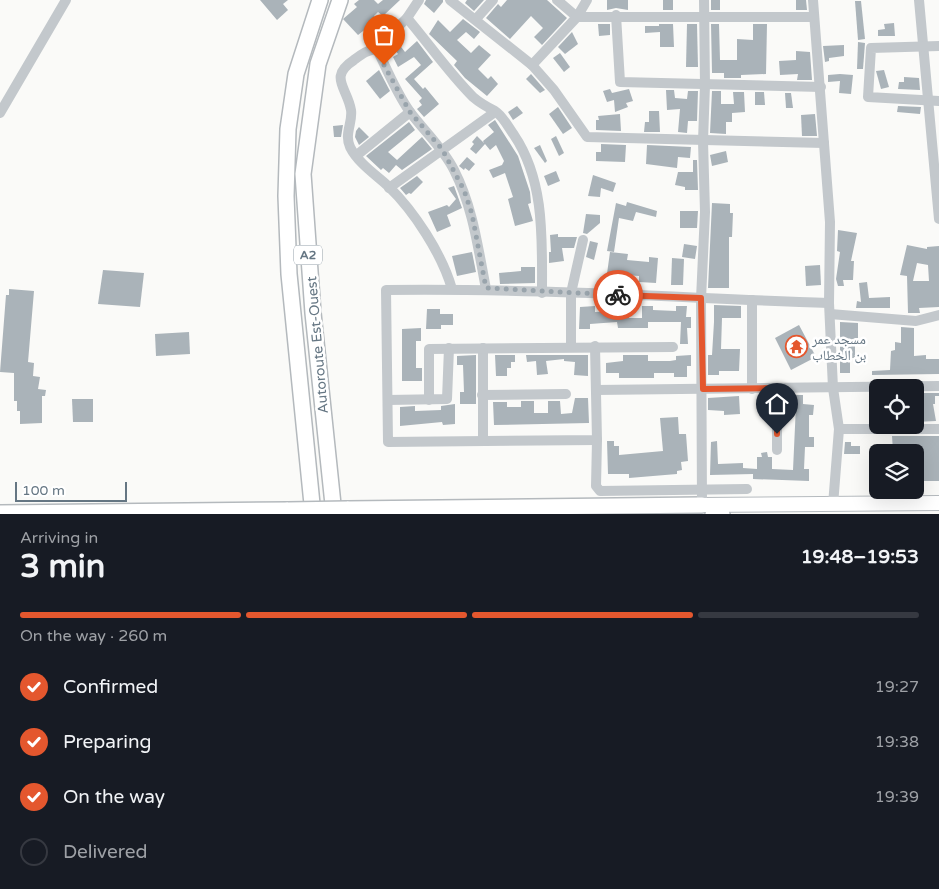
<!DOCTYPE html>
<meta charset="utf-8">
<style>
body{margin:0;font-family:"Varela Round","Noto Naskh Arabic",sans-serif;background:#242831;color:#f1f3f6;height:100vh;display:flex;flex-direction:column;font-size:19px;white-space:nowrap}
*{box-sizing:border-box;margin:0}
p{font-size:16px;color:#9ea1a6}
.icon{flex:none;width:28px;height:28px;fill:none;stroke:currentColor;stroke-width:2;stroke-linecap:round;stroke-linejoin:round}
.map{position:relative;height:514px;overflow:hidden}
.drawer{display:flex;flex-direction:column;background:#171b24;flex:1}
.drawer>*{flex:none}
.tools{position:absolute;left:869px;top:379px;display:grid;gap:10px}
.tools a{display:grid;place-items:center;width:55px;height:55px;border-radius:8px;background:#171b24;box-shadow:0 5px 20px #0002;font-size:25px}
.scale{position:absolute;left:15px;bottom:12px;width:112px;box-sizing:border-box;padding-left:5px;border:2px solid #657683;border-top:0;font-size:14px;line-height:18px;white-space:nowrap;color:#657683;-webkit-text-stroke:4px #fff;paint-order:stroke}
.pin{position:absolute;display:grid;place-items:center;width:42px;height:42px;color:#fff;margin:-51px -21px;border-radius:50% 50% 50% 0;rotate:-45deg;box-shadow:0 0 5px #0007}
.pin .icon{rotate:45deg}
.courier{position:absolute;display:grid;place-items:center;width:50px;height:50px;margin:-25px;border:4px solid #e4572e;border-radius:50%;background:#fff;color:#222;box-shadow:0 1px 6px #0007}
.overview em{font-style:normal;font-weight:800}
.overview div{display:flex;flex-direction:column-reverse}
.overview{display:flex;align-items:center;justify-content:space-between;height:85px;padding:0 20px}
h1{font-size:32px;font-weight:800;line-height:38px}
.bar{display:grid;grid-template-columns:repeat(4,1fr);gap:8px 5px;align-content:center;height:60px;padding:0 20px}
.bar i{height:6px;border-radius:4px;background:#363941}
.bar .selected{background:#e4572e}
.bar p{grid-column:span 4}
ol{padding:0 20px;list-style:none}
li{display:flex;align-items:center;gap:15px;height:55px}
li p{margin-inline-start:auto}
li .icon{padding:5px;border-radius:50%;background:#e4572e;color:#fff;stroke-width:4}
li:last-child{color:#9ea1a6}
li i{width:28px;height:28px;border:2px solid #363941;border-radius:50%}
.map>svg:first-child{display:block}
</style>
<div class="map">
<svg width="939" height="514" viewBox="0 0 939 514">
<rect width="100%" height="100%" fill="#fafaf8"/>
<g fill="#aab3b9" fill-rule="evenodd">
<polygon points="260,0 288,0 283,4 288,10 277,20"/>
<polygon points="359,0 374,0 378,4 383,0 400,0 383,16 378,12 374,16 377,20 358,35 343,19 357,7 354,4"/>
<polygon points="426,0 443,0 443,2 434,13 424,4"/>
<polygon points="467,0 484,0 474,11 465,3"/>
<polygon points="507,0 547,0 567,18 542,45 534,37 543,28 531,16 510,39 486,18 498,4 501,7"/>
<polygon points="607,0 628,0 628,10 616,8 607,10"/>
<rect x="663" y="0" width="10" height="10"/>
<rect x="711" y="0" width="9" height="10"/>
<polygon points="796,0 806,0 807,10 796,10"/>
<polygon points="855,1 861,1 865,39 858,40"/>
<polygon points="463,19 480,32 474,39 466,32 457,40 471,53 479,45 491,55 478,69 488,79 491,76 498,84 487,96 465,78 454,65 457,61 429,34 438,20 450,32"/>
<polygon points="894,23 895,36 878,36 878,30 885,29 884,24"/>
<polygon points="598,24 610,24 610,35 599,36"/>
<polygon points="659,24 673,24 674,47 660,47 660,32 645,33 645,26 659,26"/>
<polygon points="687,24 697,24 698,67 686,67"/>
<polygon points="711,24 719,24 720,60 737,60 737,39 753,40 753,24 767,24 766,74 741,75 741,78 724,78 724,73 712,73"/>
<polygon points="572,32 578,44 565,54 558,47"/>
<polygon points="395,39 405,52 417,41 433,62 414,79 423,89 425,87 439,104 424,117 417,109 422,105 419,101 422,98 405,79 421,65 414,57 398,67 393,57 398,54 390,44"/>
<polygon points="858,42 865,43 863,69 857,69"/>
<polygon points="844,45 844,56 829,58 829,61 825,62 823,46"/>
<polygon points="796,51 810,52 812,80 797,80 798,74 780,75 779,61 796,60"/>
<polygon points="560,53 570,67 564,72 553,58"/>
<polygon points="379,70 390,91 380,99 366,81"/>
<polygon points="884,70 889,87 881,89 876,71"/>
<polygon points="531,74 545,90 540,93 526,79"/>
<polygon points="840,74 853,75 851,94 839,93 840,81 828,82 828,75"/>
<polygon points="904,77 919,78 920,90 898,89 899,82 904,82"/>
<polygon points="610,89 612,93 629,89 633,101 626,103 628,107 615,112 614,100 607,102 603,91"/>
<polygon points="666,90 674,90 675,98 687,99 688,91 698,91 697,121 688,121 687,133 678,132 680,109 667,110"/>
<polygon points="712,91 721,91 721,104 734,104 733,92 744,92 745,112 732,113 732,122 726,122 726,134 710,133"/>
<polygon points="755,92 764,92 765,105 755,105"/>
<polygon points="785,93 791,93 793,108 786,108"/>
<polygon points="517,106 523,113 513,120 508,112"/>
<polygon points="898,106 921,107 920,114 897,112"/>
<polygon points="558,107 572,128 563,134 549,114"/>
<polygon points="649,111 659,111 660,132 644,132 645,122 649,122"/>
<polygon points="620,114 621,131 596,130 596,120 599,120 598,116"/>
<polygon points="815,114 817,136 802,136 801,115"/>
<polygon points="495,120 518,156 530,192 531,203 528,204 533,221 515,226 508,199 513,197 505,173 493,178 489,170 502,165 504,161 496,145 490,150 485,144 476,154 470,149 474,144 472,142 477,136 484,143 483,141 494,132 488,125"/>
<polygon points="409,122 415,130 388,152 397,160 422,137 432,149 402,170 396,165 389,173 383,168 381,170 366,156"/>
<polygon points="343,125 341,137 334,137 333,126"/>
<polygon points="359,127 369,137 359,145 355,137 356,131"/>
<polygon points="556,136 564,153 559,156 551,139"/>
<polygon points="601,144 626,145 625,162 596,161 596,152 601,152"/>
<polygon points="540,145 547,161 545,163 534,148"/>
<polygon points="647,145 691,147 690,158 678,157 677,168 646,164"/>
<polygon points="726,151 728,162 712,166 710,155"/>
<polygon points="467,157 475,164 469,171 465,168 464,170 459,166"/>
<polygon points="693,160 697,160 698,190 685,190 685,187 675,185 678,172 693,172"/>
<polygon points="556,171 560,181 548,186 544,176"/>
<polygon points="593,175 616,183 613,192 601,188 600,197 588,196"/>
<polygon points="417,176 423,182 411,194 409,193 406,195 400,188"/>
<polygon points="454,186 462,208 447,215 451,226 437,232 428,212 447,205 449,207 456,199 448,188"/>
<polygon points="627,202 657,211 656,217 636,212 633,221 619,218 614,252 607,251 616,203 626,206"/>
<polygon points="712,203 730,204 730,213 733,213 732,237 729,237 729,288 708,288"/>
<polygon points="680,211 698,211 697,228 680,228"/>
<polygon points="586,214 600,215 600,223 587,234 583,233"/>
<polygon points="838,230 857,233 851,261 854,261 853,280 843,280 844,286 838,286 836,279 840,252 837,251"/>
<polygon points="558,234 558,237 577,237 574,248 562,248 564,261 549,263 549,252 551,252 550,235"/>
<polygon points="590,241 598,243 594,260 586,257"/>
<polygon points="684,244 697,246 695,259 682,257"/>
<path d="M907 245 927 249V247L939 246V307L919 308 920 313H908L907 276 900 275ZM917 263 928 265 929 281H913Z"/>
<polygon points="472,252 476,272 457,276 452,256"/>
<polygon points="610,252 628,254 627,260 649,262 649,257 658,258 656,283 639,282 639,276 626,275 625,284 606,281"/>
<polygon points="672,258 684,259 683,285 671,285"/>
<polygon points="820,265 821,285 806,286 805,266"/>
<polygon points="521,267 535,267 535,283 500,284 499,273 521,271"/>
<polygon points="103,270 144,273 140,307 98,304"/>
<polygon points="867,282 869,298 890,297 890,308 856,308 857,301 861,302 859,283"/>
<polygon points="9,289 34,291 28,362 34,363 33,376 40,377 38,389 46,390 45,396 42,396 42,423 20,424 20,411 17,411 17,401 14,401 14,373 0,372 6,295 9,295"/>
<polygon points="714,305 741,306 741,318 722,318 721,349 740,349 739,371 719,371 719,375 708,375 708,355 712,355 714,322"/>
<polygon points="595,306 595,312 617,311 617,307 629,306 629,318 642,318 642,306 653,306 653,310 676,311 676,306 687,306 686,317 691,317 691,328 687,328 688,344 680,344 681,322 648,322 648,328 618,328 617,322 590,324 590,329 579,329 580,307"/>
<polygon points="427,309 440,309 440,314 453,314 453,325 441,325 441,329 426,329"/>
<polygon points="840,322 858,323 858,338 855,338 855,358 850,358 850,373 840,373"/>
<polygon points="799,325 816,357 791,370 775,338"/>
<polygon points="901,327 914,328 914,356 926,355 926,359 939,359 939,374 872,375 872,371 890,370 891,351 895,350 895,342 901,343"/>
<polygon points="421,328 421,341 416,341 416,368 422,368 422,381 402,381 402,329"/>
<polygon points="189,332 190,354 156,356 155,334"/>
<polygon points="476,355 476,404 460,404 460,392 464,392 463,365 457,365 457,356"/>
<polygon points="495,355 515,355 515,362 511,362 511,368 507,368 507,376 496,376"/>
<polygon points="526,355 588,355 588,376 574,375 575,362 564,361 564,359 546,361 548,374 537,375 536,361 527,362"/>
<polygon points="623,355 648,355 648,361 670,361 676,360 676,356 691,355 691,366 687,366 687,377 674,377 674,373 654,373 654,378 619,378 619,373 606,373 606,363 623,361"/>
<polygon points="915,393 939,393 939,396 935,396 935,404 933,404 936,421 915,422"/>
<polygon points="790,395 803,395 803,404 814,405 813,415 809,415 809,437 814,437 814,447 805,447 804,469 809,469 809,481 753,479 753,474 710,475 711,442 717,441 718,464 743,463 743,468 757,469 757,457 762,457 761,453 767,452 768,457 772,457 772,469 793,470 796,405 789,405"/>
<polygon points="739,396 740,414 724,415 724,411 708,410 708,398"/>
<polygon points="575,398 588,398 589,423 494,425 493,402 507,402 507,407 521,407 521,401 534,401 534,413 548,413 548,401 560,401 561,414 572,413"/>
<polygon points="72,399 93,399 93,422 73,422"/>
<polygon points="455,404 455,424 443,425 442,422 400,426 400,407 415,406 415,411 441,410 441,406"/>
<polygon points="678,417 679,434 686,434 688,461 681,462 682,470 677,471 677,474 629,478 629,474 608,474 607,441 614,441 614,446 619,446 619,455 663,451 660,418"/>
<polygon points="892,436 939,436 939,481 924,481 923,450 893,451"/>
<polygon points="845,442 851,442 851,446 860,446 860,454 844,454"/>
<polygon points="871,469 878,469 878,485 872,485"/>
</g>
<g fill="none" stroke-linecap="round" stroke-linejoin="round">
<defs>
<polyline id="major" points="702,505 939,503"/>
<g id="highway">
<polyline points="347,509 702,505"/>
<polyline points="0,513 288,510"/>
<polyline points="313,514 289,274 286,196 288,129 296,74 320,0"/>
<polyline points="334,514 313,313 303,174 318,64 340,0"/>
<polyline points="713,514 722,514"/>
</g>
</defs>
<use href="#major" stroke="#b5babe" stroke-width="16"/>
<use href="#highway" stroke="#b4b9bd" stroke-width="18"/>
<g stroke="#c3c8cc" stroke-width="10">
<path d="M419 0 407 18 378 46V51C388 72 397 94 410 112 425 132 443 148 454 170 473 207 478 248 486 289"/>
<polyline points="450,0 532,65 554,90 587,137 824,143"/>
<polyline points="557,0 577,17 587,0"/>
<polyline points="813,0 830,222 829,303 833,388 839,429 833,505"/>
<polyline points="919,0 939,219"/>
<polyline points="616,15 620,82 821,87"/>
<path d="M407 18C429 44 449 73 473 97 480 103 487 107 495 111 502 115 509 128 514 135 545 181 542 239 542 293"/>
<polyline points="476,19 493,0"/>
<polyline points="939,46 871,48 868,97 939,101"/>
<path d="M377 49C367 50 362 54 354 60 328 77 347 87 351 110 353 122 344 134 350 147 358 163 376 175 388 186 414 211 442 254 452 289"/>
<polyline points="532,65 577,17 814,17"/>
<polyline points="0,113 66,0"/>
<polyline points="357,155 410,112"/>
<polyline points="389,188 495,112"/>
<polyline points="830,314 916,321 939,315"/>
<path d="M595 346 597 440 388 442 386 290C534 288 681 298 829 303"/>
<polyline points="571,347 571,293 583,240"/>
<polyline points="483,348 483,441"/>
<polyline points="777,388 777,450"/>
<polyline points="752,389 752,300"/>
<polyline points="596,390 939,386"/>
<polyline points="482,395 566,394"/>
<polyline points="388,400 447,399 449,348"/>
<polyline points="429,400 429,349 673,347"/>
<polyline points="839,429 939,429"/>
<polyline points="597,440 596,486 600,491 747,489"/>
<polyline points="702,505 701,299 705,212 703,141 705,85 704,0"/>
</g>
<use href="#major" stroke="#fff" stroke-width="14"/>
<use href="#highway" stroke="#fff" stroke-width="15"/>
<defs>
<polyline id="highway-bridge" points="288,510 347,509"/>
</defs>
<use href="#highway-bridge" stroke="#b4b9bd" stroke-width="18" stroke-linecap="butt"/>
<use href="#highway-bridge" stroke="#fff" stroke-width="15"/>
</g>
<g fill="none" stroke-linecap="round" stroke-linejoin="round">
<polyline stroke="#99a4ac" stroke-width="5" stroke-dasharray="0 9" points="384,65 410,112 442,149 464,190 472,214 486,288 618,295"/>
<polyline stroke="#e4572e" stroke-width="6" points="618,295 701,298 703,389 777,388 777,434"/>
</g>
<defs>
<symbol id="temple-ring" viewBox="-11 -11 22 22"><circle r="9.5" fill="#fff" stroke="#e4572e" stroke-width="1.5"/><path d="M0-6L5-2H3V0L6.5 2.5H4V6H1.5V3h-3V6H-4V2.5H-6.5L-3 0V-2H-5Z" fill="#e4572e"/></symbol>
</defs>
<g fill-rule="evenodd">
<use href="#temple-ring" x="784" y="334" width="25" height="25"/>
</g>
<g text-anchor="middle" stroke-width="5" stroke-linejoin="round" paint-order="stroke">
<rect fill="#fff" stroke="#939fa8" stroke-width="1" x="294" y="245.5" width="28" height="19" rx="4"/>
<g font-size="12" font-weight="bold" fill="#657683">
<text x="308" y="259">A2</text>
</g>
<g font-size="14" fill="#657683" stroke="#fff" text-anchor="start">
<text x="812" y="344">مسجد عمر<tspan x="812" dy="16">بن الخطاب</tspan></text>
</g>
<g font-size="14" fill="#657683" stroke="#fff">
<text transform="translate(317 345) rotate(-95)" y="5">Autoroute Est-Ouest</text>
</g>
</g>
</svg>
<div class="tools">
<a><svg class="icon" aria-label="locate" viewBox="0 0 24 24"><circle cx="12" cy="12" r="6"/><path d="M12 2v4M12 18v4M2 12h4M18 12h4"/></svg></a>
<a><svg class="icon" aria-label="layers" viewBox="0 0 24 24"><path d="M12 4l9 5-9 5-9-5zM3 14l9 5 9-5"/></svg></a>
</div>
<div class="scale">100 m</div>
<div class="pin" style="left:384px;top:65px;background:#ea580c"><svg class="icon" aria-label="bag" viewBox="0 0 24 24"><path d="M5 8h14l-1 12H6zM9 8a3 3 0 0 1 6 0"/></svg></div>
<div class="pin" style="left:777px;top:434px;background:#1f2937"><svg class="icon" aria-label="home" viewBox="0 0 24 24"><path d="M3 11l9-7 9 7M6 9v11h12V9"/></svg></div>
<div class="courier" style="left:618px;top:295px"><svg class="icon" aria-label="bike" viewBox="0 0 24 24"><circle cx="6" cy="16" r="4"/><circle cx="18" cy="16" r="4"/><path d="M6 16l4-8h5l3 8M10 8l3 8H6M13 5h3"/></svg></div>
</div>
<section class="drawer">
<div class="overview"><div><h1>3 min</h1><p>Arriving in</p></div><em>19:48–19:53</em></div>
<div class="bar"><i class="selected"></i><i class="selected"></i><i class="selected"></i><i></i><p>On the way · 260 m</p></div>
<ol>
<li><svg class="icon" aria-label="check" viewBox="0 0 24 24"><path d="M5 12l5 5 9-10"/></svg>Confirmed<p>19:27</p></li>
<li><svg class="icon" aria-label="check" viewBox="0 0 24 24"><path d="M5 12l5 5 9-10"/></svg>Preparing<p>19:38</p></li>
<li><svg class="icon" aria-label="check" viewBox="0 0 24 24"><path d="M5 12l5 5 9-10"/></svg>On the way<p>19:39</p></li>
<li><i></i>Delivered</li>
</ol>
</section>
